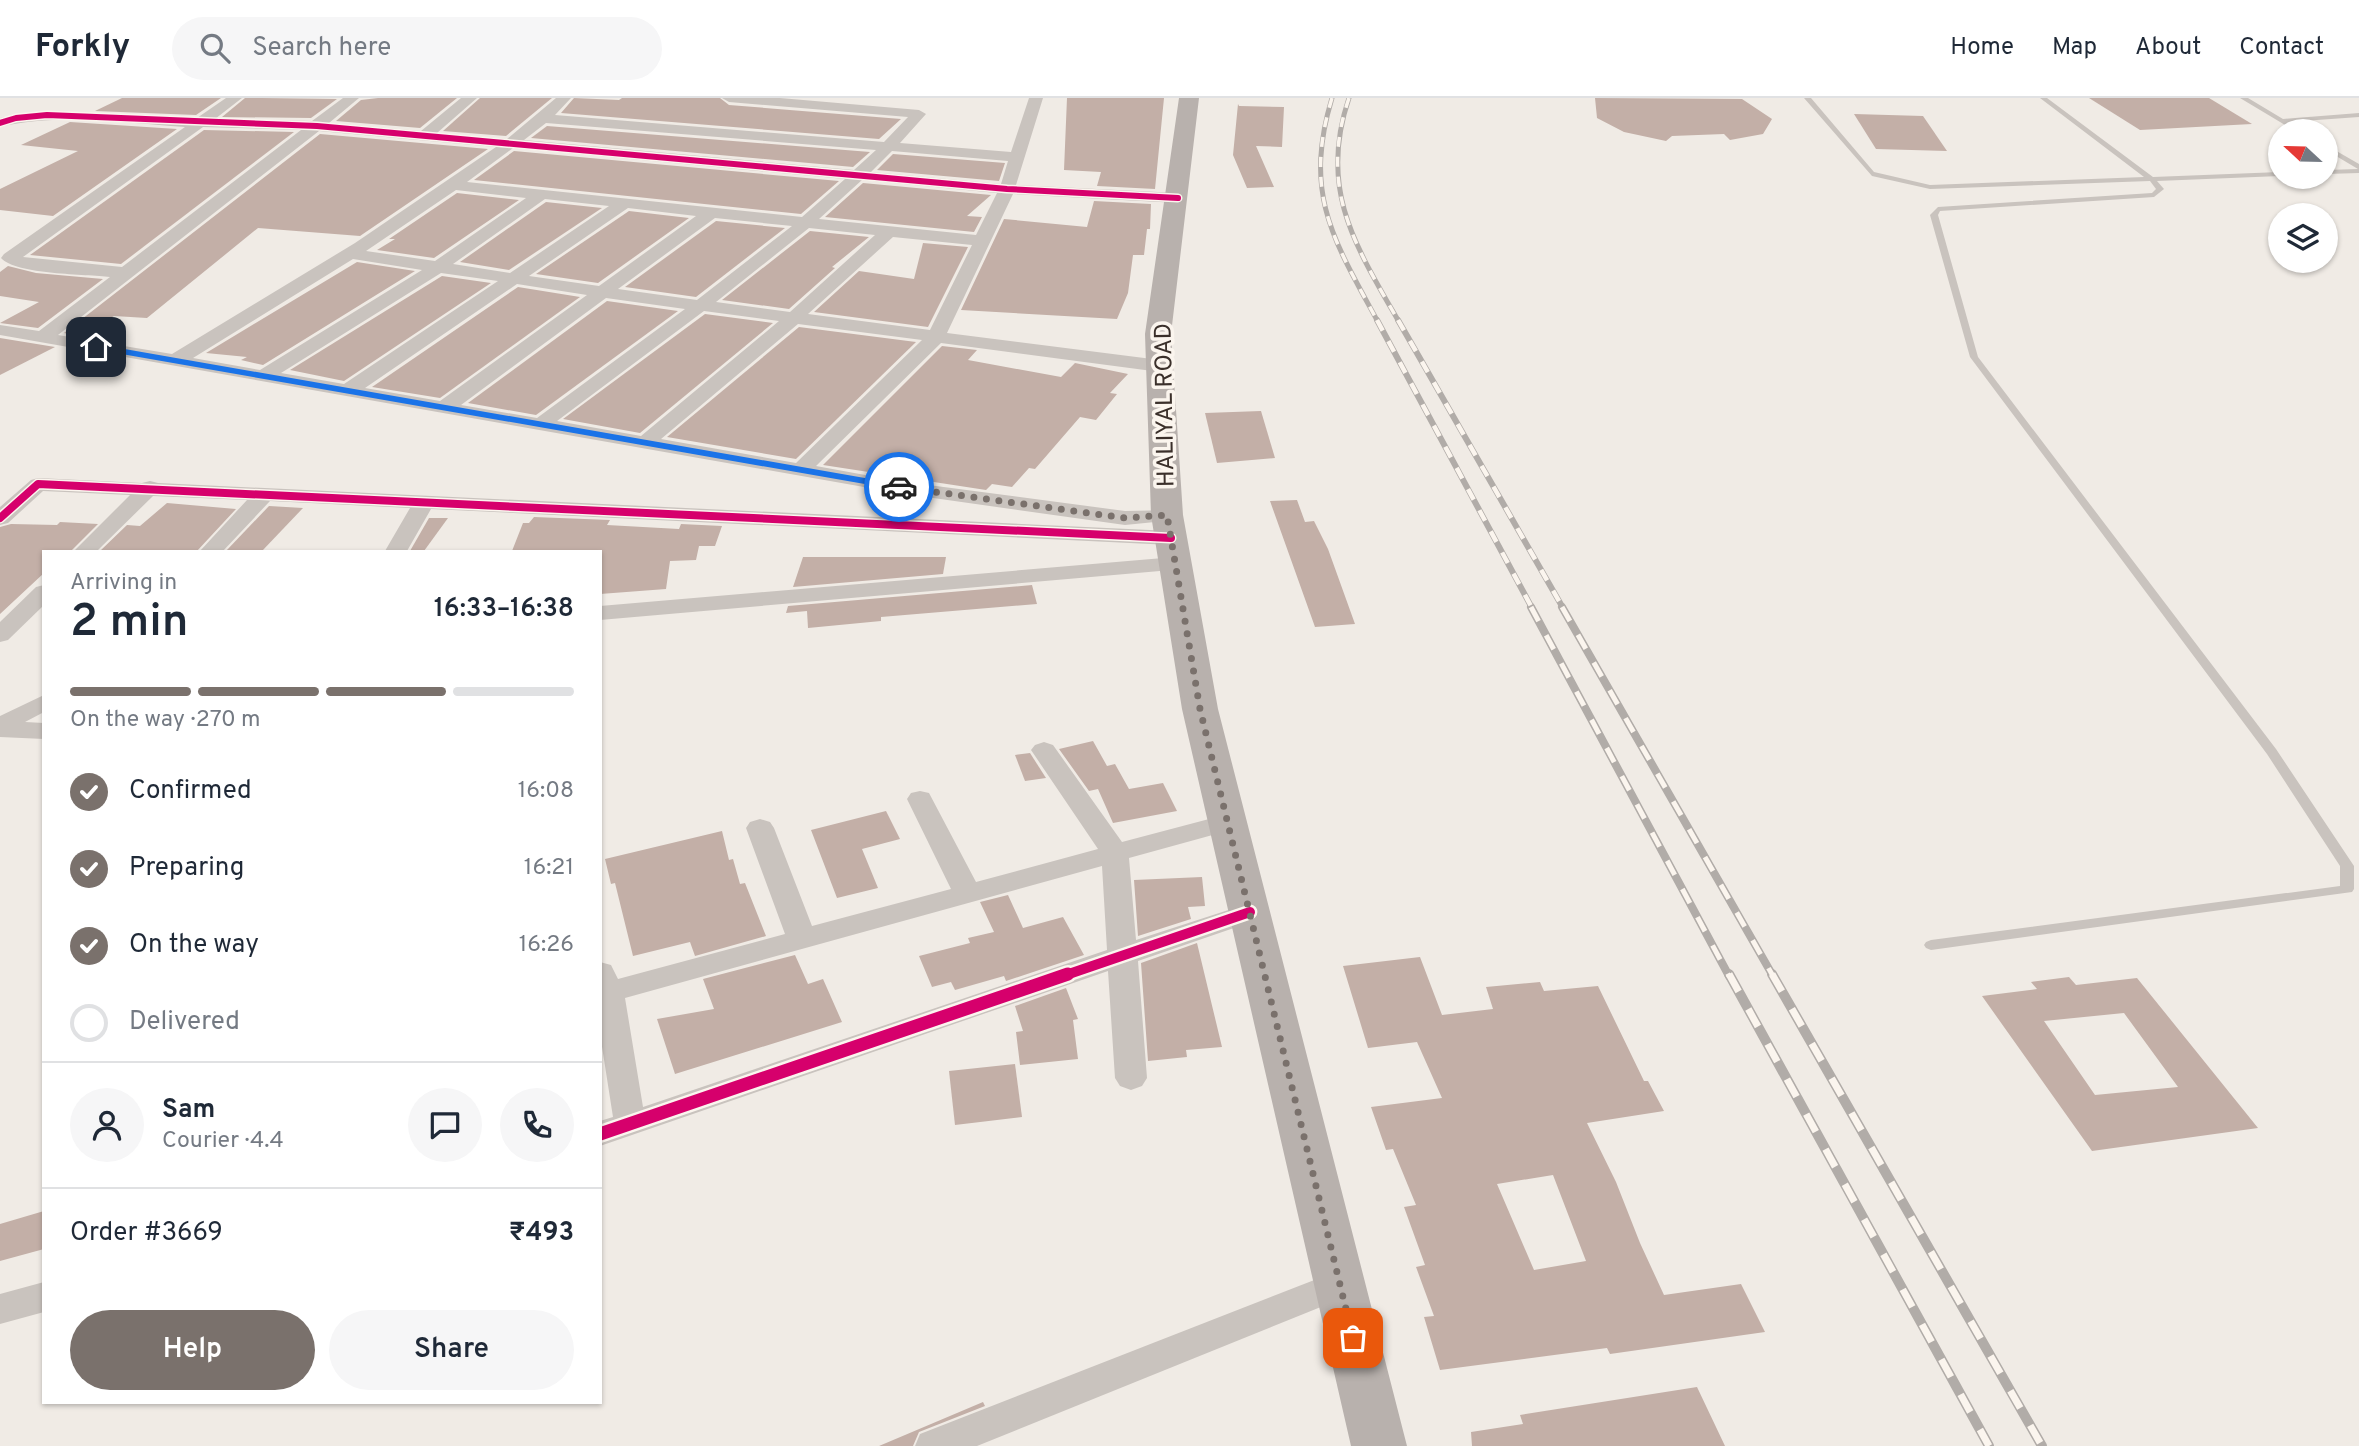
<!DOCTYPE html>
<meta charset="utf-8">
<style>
body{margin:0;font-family:Overpass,sans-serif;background:#f6f6f7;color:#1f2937;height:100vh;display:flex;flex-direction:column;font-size:26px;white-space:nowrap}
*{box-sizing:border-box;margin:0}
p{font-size:23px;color:#747a83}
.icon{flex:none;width:38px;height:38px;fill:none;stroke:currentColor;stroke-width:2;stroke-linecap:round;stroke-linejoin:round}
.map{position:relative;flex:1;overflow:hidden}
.side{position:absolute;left:42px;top:452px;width:560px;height:854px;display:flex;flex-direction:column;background:#fff;border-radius:0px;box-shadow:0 2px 5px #0004}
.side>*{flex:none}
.needle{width:46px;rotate:292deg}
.controls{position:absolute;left:2268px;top:21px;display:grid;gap:14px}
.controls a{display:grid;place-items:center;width:70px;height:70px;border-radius:50%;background:#fff;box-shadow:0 2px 5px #0004;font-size:35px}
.pin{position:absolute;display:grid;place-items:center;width:60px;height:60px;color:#fff;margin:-30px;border-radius:14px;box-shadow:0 4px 10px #0006}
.courier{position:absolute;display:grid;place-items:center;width:70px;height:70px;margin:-35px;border:5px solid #1a73e8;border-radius:50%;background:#fff;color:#222;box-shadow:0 2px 9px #0007}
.overview em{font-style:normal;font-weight:600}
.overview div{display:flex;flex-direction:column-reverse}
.overview{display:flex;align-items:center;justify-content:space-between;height:119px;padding:0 28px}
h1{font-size:46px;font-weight:600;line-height:52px}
.bar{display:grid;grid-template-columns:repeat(4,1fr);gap:10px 7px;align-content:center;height:84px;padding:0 28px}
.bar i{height:9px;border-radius:5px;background:#e0e1e3}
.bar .active{background:#7a716c}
.bar p{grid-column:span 4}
.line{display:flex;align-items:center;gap:18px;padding:0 28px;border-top:2px solid #e0e1e3}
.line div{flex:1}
.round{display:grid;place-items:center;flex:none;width:74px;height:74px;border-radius:37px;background:#f6f6f7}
ol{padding:0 28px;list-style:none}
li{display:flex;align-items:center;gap:21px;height:77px}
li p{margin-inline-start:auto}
li .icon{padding:7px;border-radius:50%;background:#7a716c;color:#fff;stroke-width:4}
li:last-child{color:#747a83}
li i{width:38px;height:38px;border:4px solid #e0e1e3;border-radius:50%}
.action{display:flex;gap:14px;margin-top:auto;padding:14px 28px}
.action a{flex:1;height:80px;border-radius:42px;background:#7a716c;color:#fff;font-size:28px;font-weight:600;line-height:80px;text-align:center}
.action a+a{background:#f6f6f7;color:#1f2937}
header{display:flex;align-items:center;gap:42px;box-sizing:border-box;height:98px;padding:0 35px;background:#fff;border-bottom:2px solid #e0e1e3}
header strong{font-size:33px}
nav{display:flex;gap:38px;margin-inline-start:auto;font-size:24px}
.search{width:490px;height:63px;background:#f6f6f7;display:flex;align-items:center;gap:18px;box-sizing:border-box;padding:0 24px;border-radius:38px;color:#747a83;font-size:26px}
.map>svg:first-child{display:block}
</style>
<header>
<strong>Forkly</strong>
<div class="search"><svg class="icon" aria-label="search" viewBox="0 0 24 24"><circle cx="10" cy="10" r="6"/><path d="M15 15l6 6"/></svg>Search here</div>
<nav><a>Home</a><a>Map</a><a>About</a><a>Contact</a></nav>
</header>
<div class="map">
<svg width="2359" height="1348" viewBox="0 0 2359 1348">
<rect width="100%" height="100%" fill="#f0ebe5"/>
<g fill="#c3afa7" fill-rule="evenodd">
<polygon points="122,0 221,0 196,17 95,13"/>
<polygon points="245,0 262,0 337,1 311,20 222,19"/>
<polygon points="378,0 457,0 420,30 336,23 361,2"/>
<polygon points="480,0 552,0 506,38 443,33"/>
<polygon points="574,0 619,2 622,0 720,0 729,7 901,21 879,41 561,15"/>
<polygon points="1067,0 1164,0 1155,91 1097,88 1101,74 1064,72"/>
<polygon points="1595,0 1742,1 1772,21 1763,36 1730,42 1724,36 1672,38 1666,43 1624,34 1597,20"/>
<polygon points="2089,0 2209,0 2252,26 2140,32"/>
<polygon points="1238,6 1239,8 1284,9 1282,49 1256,48 1274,89 1247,90 1233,57"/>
<polygon points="1854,16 1923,18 1947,53 1876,51"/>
<polygon points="70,24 177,31 53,118 0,112 0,91 78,53 21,47"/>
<polygon points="547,28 870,54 853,69 531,40"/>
<polygon points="204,32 294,34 121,166 30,157"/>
<polygon points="320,36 488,51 360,138 258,130 147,220 114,218 77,238 64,235"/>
<polygon points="514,53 839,83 801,116 474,82"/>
<polygon points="893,56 1005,65 999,83 877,72"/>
<polygon points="863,85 991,97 967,118 982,119 974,134 825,119"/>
<polygon points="457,95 519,102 434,160 377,152 395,141 389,141"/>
<polygon points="1094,103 1151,106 1150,131 1147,131 1144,157 1133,157 1128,195 1117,221 961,212 1004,121 1087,129"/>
<polygon points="546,104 602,110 509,172 460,164"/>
<polygon points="629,113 689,120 598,185 536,176"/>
<polygon points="716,123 785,130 696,199 625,189"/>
<polygon points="810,133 869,139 832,169 835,170 789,211 722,202"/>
<polygon points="923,145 968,149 928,229 814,214 859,173 914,181"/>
<polygon points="357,164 415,173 263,267 241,262 247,259 206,255"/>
<polygon points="8,168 36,175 103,181 38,230 0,225 39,204 0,198 0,174"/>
<polygon points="442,178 491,185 344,283 290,272"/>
<polygon points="518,189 580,199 440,300 372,289"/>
<polygon points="607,203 678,213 536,317 468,305"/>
<polygon points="705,216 773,225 640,335 563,321"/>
<polygon points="799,229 916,244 796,361 667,339"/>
<polygon points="0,240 55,249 0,277"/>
<polygon points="942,248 977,252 968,262 1061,279 1075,265 1128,276 1110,295 1117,296 1096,322 1080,319 1035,371 1029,370 1012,389 992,386 986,392 823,367"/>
<polygon points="1261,313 1275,360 1217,365 1205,315"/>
<polygon points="1297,402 1305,424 1314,423 1328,451 1355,526 1315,529 1270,403"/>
<polygon points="167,405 236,411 197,453 100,453 127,427 140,428"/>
<polygon points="269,408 303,410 262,453 226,453"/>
<polygon points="534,419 610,422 607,427 679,431 681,426 722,428 715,448 699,448 696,462 670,463 666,491 600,496 600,453 512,453 523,425 529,425"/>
<polygon points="429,420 448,420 424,453 410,453"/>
<polygon points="60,424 98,426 71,453 44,453 44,475 0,516 0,429 11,426 57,427"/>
<polygon points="803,459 946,459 943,476 793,489"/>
<polygon points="1032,487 1037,506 881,519 881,523 808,530 807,513 786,515 788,508"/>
<polygon points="1093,643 1107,668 1115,666 1129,691 1163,685 1177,713 1113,725 1098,691 1089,693 1059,651"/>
<polygon points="1030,655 1046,680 1025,683 1015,657"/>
<polygon points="886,713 900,741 862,751 878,790 837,800 811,732"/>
<polygon points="722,733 729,762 733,761 740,786 745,785 766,838 695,858 690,844 633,858 615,785 611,786 605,761"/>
<polygon points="1202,779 1205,808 1188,809 1191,821 1138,838 1134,782"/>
<polygon points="1008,797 1023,830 1063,819 1084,857 1006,883 1004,878 955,892 951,884 932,889 919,858 970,845 968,840 994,834 980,804"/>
<polygon points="1197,845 1222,949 1186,952 1187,959 1148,963 1141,865"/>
<polygon points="795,857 808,886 823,881 842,924 675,976 657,921 714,911 703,881"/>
<path d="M1420 859 1442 917 1493 911 1486 889 1540 884 1544 893 1598 888 1644 983H1648L1664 1013 1587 1025 1616 1084 1640 1145 1664 1197 1741 1186 1765 1234 1610 1256 1607 1250 1440 1272 1424 1219 1434 1218 1416 1169 1425 1167 1404 1109 1416 1107 1393 1051 1386 1052 1371 1009 1442 1000 1417 944 1368 950 1343 868ZM1553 1077 1586 1163 1534 1172 1497 1086Z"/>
<path d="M2069 879 2076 887 2137 880 2258 1030 2092 1053 1982 898 2037 891 2031 884ZM2124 915 2178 989 2095 997 2044 923Z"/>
<polygon points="1066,890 1078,921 1073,922 1078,961 1020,967 1016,934 1023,933 1015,908"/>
<polygon points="1015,966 1022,1019 955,1027 949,973"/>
<polygon points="44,1113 44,1151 0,1163 0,1126"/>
<polygon points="1697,1289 1725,1348 1472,1348 1471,1334 1523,1326 1520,1317"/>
<polygon points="983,1304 985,1308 919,1334 913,1348 879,1348"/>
</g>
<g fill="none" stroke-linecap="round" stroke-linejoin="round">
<g fill="#c9c3be" fill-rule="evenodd">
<polygon points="1804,0 1811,0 1874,74 1930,87 2144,79 2040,0 2047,0 2153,79 2280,74 2280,78 2157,83 2164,91 2154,99 1940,113 1938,117 1978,259 2276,651 2354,768 2354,791 2352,794 1931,852 1926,850 1924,847 1926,844 1931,842 2340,788 2340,768 2267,656 1970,259 1930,117 1938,109 2152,95 2156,91 2150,83 1930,91 1872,78"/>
<polygon points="2240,0 2248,0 2283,21 2359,15 2359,19 2289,24 2302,33 2295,33"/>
<polygon points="2326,47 2359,66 2359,75 2326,76 2326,72 2358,71 2326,52"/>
</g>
<g fill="#c9c3be" fill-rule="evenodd">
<path d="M226 0H242L215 21 312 23 343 0H359L329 25 421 33 461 0H477L437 35 507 41 556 0H571L555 17 884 44 908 19 729 4 722 0H780L919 12 926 16 900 45 1011 54 1029 0H1043L1016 87 1178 95 1186 100 1178 105 1013 96 947 235 1160 262 1169 268 1160 274 941 245 816 368 898 383 1125 413 1175 412 1178 417 1175 422 1125 427 898 395 0 237V227L39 233 110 179C87 176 16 177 1 160L4 156 185 29C124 25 59 15 0 29V20L47 13 197 20ZM546 25 876 52 854 72 524 42ZM203 29 301 32 122 169 23 159ZM319 33 496 49 355 145 172 256 58 237ZM513 50 845 81 802 119 467 84ZM892 53 1008 63 1001 86 871 74ZM862 82 997 95 976 137 819 121ZM456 92 526 100 435 163 366 153ZM545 101 609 108 510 175 453 166ZM628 110 696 118 599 188 529 178ZM715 120 792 128 697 202 618 191ZM809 130 875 137 790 214 716 204ZM893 139 972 147 930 232 808 216ZM353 161 422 172 260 272 193 260ZM441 175 498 183 344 286 281 275ZM517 186 587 197 440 303 365 290ZM606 200 685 211 537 320 461 307ZM704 213 779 223 641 338 557 323ZM798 226 922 242 796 365 661 341Z"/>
<polygon points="38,380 142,385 150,383 158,385 1171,433 1179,435 1182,440 1179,445 1171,447 431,411 407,453 385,453 410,410 270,403 223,453 200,453 247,402 153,398 97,453 74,453 130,397 43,393 8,425 0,427 0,409 31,382"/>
<polygon points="1175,459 1183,461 1186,466 1183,471 600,522 600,508"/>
<polygon points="44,487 44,507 8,542 0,544 0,524 36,489"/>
<polygon points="44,597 44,614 25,624 44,625 44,641 0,639 0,618"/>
<path d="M1044 644 1053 647 1122 744 1228 716 1238 718 1242 724 1238 730 1129 760 1136 842 1250 805 1260 807 1264 814 1260 821 1138 863 1147 980 1142 988 1131 992 1120 988 1115 980 1108 873 600 1048V1023L613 1019 600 936V864L611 867 618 881 785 836 746 730 750 724 760 721 770 724 774 730 812 828 951 791 907 701 911 695 920 693 929 695 976 784 1098 751 1031 652 1035 647ZM1102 768 1107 852 643 1009 625 900Z"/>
<polygon points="1340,1172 1353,1176 1358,1186 1353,1196 977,1348 915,1348 920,1336"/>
<polygon points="44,1184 44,1214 0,1226 0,1196"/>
</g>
<polygon fill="#b8b1ad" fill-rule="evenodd" points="1179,0 1199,0 1171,236 1183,417 1218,611 1407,1348 1351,1348 1182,611 1151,417 1145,236"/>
<defs>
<g id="rail-far3">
<path d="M1332 0C1303 96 1333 141 1378 224"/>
<path d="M1349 0C1318 91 1355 147 1399 224"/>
</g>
<g id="rail-far2">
<polyline points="1377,222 1532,510"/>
<polyline points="1398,222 1563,510"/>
</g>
<g id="rail-far1">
<polyline points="1531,509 1729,878"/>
<polyline points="1562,509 1773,878"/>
</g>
<g id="rail">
<polyline points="1729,876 1989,1348"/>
<polyline points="1772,876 2042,1348"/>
</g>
</defs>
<use href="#rail-far3" stroke="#b1aca8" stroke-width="5"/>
<use href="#rail-far2" stroke="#b1aca8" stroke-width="6"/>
<use href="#rail-far1" stroke="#b1aca8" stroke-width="8"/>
<use href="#rail" stroke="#b1aca8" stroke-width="10"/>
<use href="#rail-far3" stroke="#fbf5ee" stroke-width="3.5" stroke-dasharray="10" stroke-linecap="butt"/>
<use href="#rail-far2" stroke="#fbf5ee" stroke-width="4.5" stroke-dasharray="12" stroke-linecap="butt"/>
<use href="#rail-far1" stroke="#fbf5ee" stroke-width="5" stroke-dasharray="16" stroke-linecap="butt"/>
<use href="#rail" stroke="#fbf5ee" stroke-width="7" stroke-dasharray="20" stroke-linecap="butt"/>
<defs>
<polyline id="cycleway-far3" points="0,25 16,20 47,17 317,28 1007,91 1178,100"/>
<polyline id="cycleway-far2" points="0,420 38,386 1171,440"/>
<polyline id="cycleway-far1" points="1063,878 1250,814"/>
<polyline id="cycleway" points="600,1036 1068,876"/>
</defs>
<use href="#cycleway-far3" stroke="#fbf5ee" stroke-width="9"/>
<use href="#cycleway-far2" stroke="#fbf5ee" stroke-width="11"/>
<use href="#cycleway-far1" stroke="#fbf5ee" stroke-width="15"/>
<use href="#cycleway" stroke="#fbf5ee" stroke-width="18"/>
<use href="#cycleway-far3" stroke="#d6006c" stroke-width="6"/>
<use href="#cycleway-far2" stroke="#d6006c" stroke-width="8"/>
<use href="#cycleway-far1" stroke="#d6006c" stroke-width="10"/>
<use href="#cycleway" stroke="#d6006c" stroke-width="13"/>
</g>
<polygon fill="#1a73e8" points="96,246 899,386 904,389 899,392 93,251"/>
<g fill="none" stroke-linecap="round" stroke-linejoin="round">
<polyline stroke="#7a716c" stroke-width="7" stroke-dasharray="0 12.6" points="899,389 1125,420 1167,417 1200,611 1353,1240"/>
</g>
<g text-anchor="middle" stroke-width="7" stroke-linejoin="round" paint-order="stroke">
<g font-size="24" fill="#3b302b" stroke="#fbf5ee">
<text transform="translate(1164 307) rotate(-91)" y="8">HALIYAL ROAD</text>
</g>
</g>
</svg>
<div class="controls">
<a><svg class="needle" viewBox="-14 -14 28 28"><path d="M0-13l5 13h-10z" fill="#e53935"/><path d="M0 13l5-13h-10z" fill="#747a83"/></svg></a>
<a><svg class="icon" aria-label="layers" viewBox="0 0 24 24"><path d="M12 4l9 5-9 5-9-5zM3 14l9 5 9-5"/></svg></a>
</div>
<div class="pin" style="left:1353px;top:1240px;background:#ea580c"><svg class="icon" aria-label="bag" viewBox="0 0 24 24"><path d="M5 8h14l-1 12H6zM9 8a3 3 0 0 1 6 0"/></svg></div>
<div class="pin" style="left:96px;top:249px;background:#1f2937"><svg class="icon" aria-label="home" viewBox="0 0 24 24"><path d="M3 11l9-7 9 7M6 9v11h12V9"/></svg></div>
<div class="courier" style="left:899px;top:389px"><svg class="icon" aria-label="car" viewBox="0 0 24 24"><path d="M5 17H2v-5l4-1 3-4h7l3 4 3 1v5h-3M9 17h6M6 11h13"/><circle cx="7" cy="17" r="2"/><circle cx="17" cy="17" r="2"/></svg></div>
<section class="side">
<div class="overview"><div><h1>2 min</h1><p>Arriving in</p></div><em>16:33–16:38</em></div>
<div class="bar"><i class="active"></i><i class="active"></i><i class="active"></i><i></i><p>On the way · 270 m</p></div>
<ol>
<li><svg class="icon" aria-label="check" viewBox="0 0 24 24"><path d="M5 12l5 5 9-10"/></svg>Confirmed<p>16:08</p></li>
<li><svg class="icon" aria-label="check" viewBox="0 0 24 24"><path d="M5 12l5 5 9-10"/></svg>Preparing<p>16:21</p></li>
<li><svg class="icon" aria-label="check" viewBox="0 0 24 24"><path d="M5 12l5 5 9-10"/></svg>On the way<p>16:26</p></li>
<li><i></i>Delivered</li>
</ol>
<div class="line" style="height:126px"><a class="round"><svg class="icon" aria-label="person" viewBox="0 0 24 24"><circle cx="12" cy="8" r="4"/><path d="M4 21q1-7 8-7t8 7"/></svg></a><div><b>Sam</b><p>Courier · 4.4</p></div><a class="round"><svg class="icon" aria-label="chat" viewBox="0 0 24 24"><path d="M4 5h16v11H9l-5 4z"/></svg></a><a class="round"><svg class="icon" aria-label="phone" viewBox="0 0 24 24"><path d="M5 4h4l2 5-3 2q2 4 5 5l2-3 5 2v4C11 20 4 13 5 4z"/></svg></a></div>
<div class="line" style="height:91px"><div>Order #3669</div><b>₹493</b></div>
<div class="action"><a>Help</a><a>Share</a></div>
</section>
</div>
